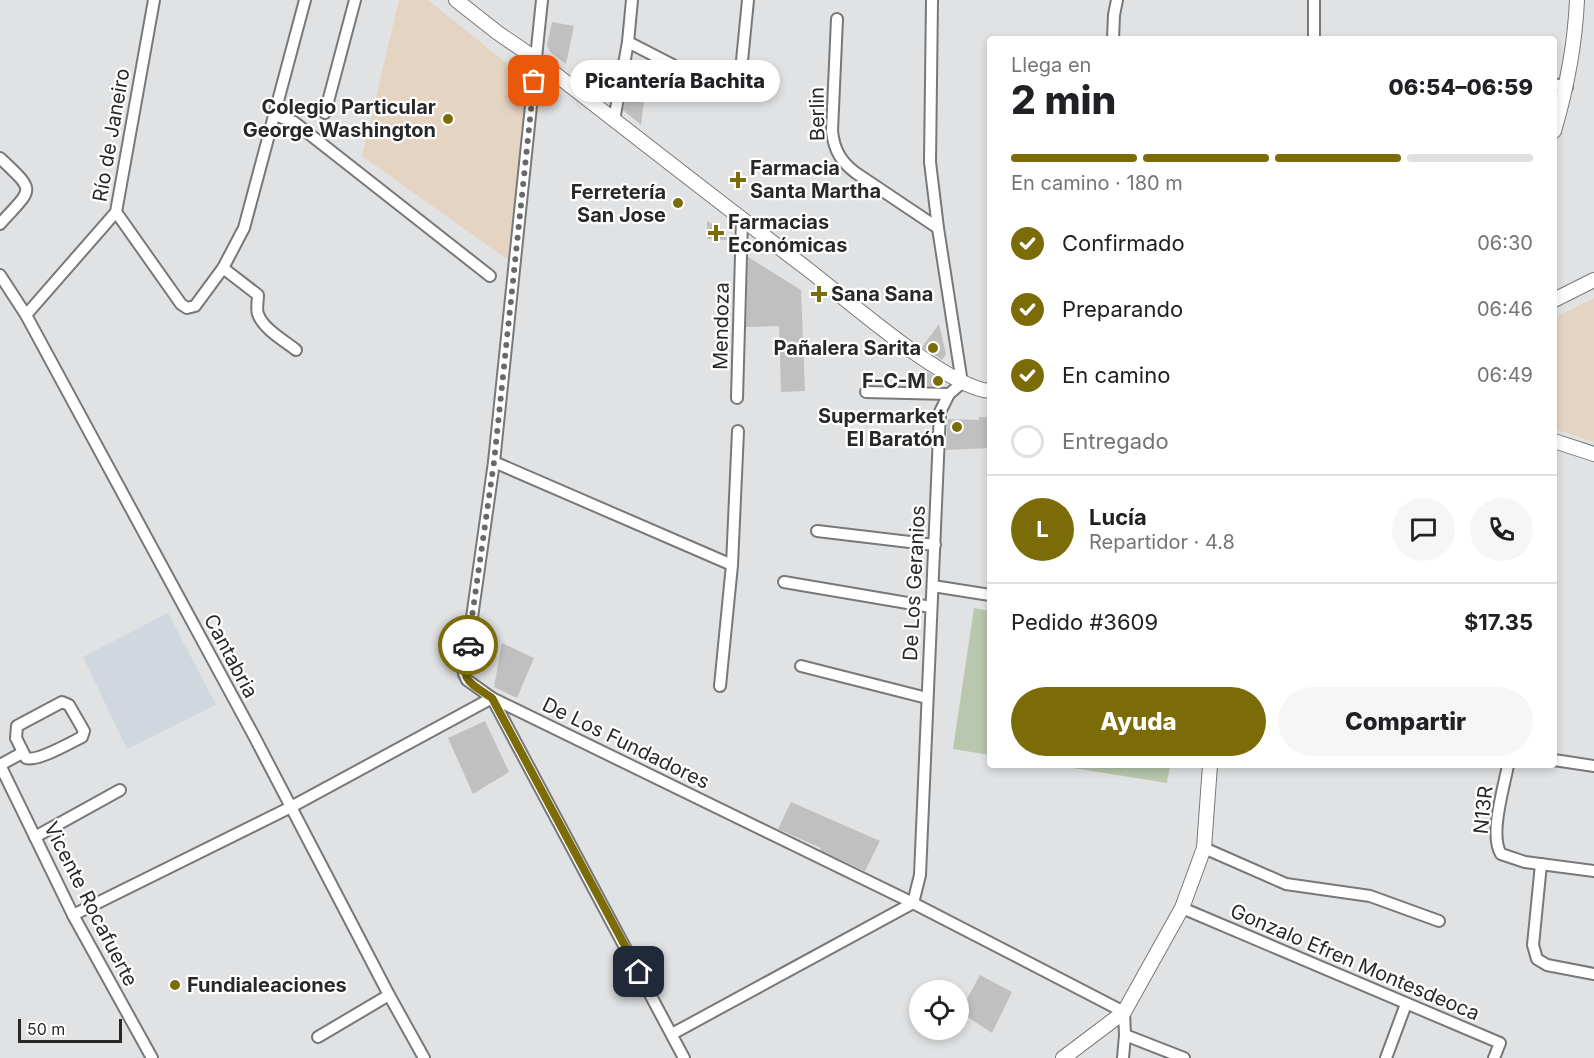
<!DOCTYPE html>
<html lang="es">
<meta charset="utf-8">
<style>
body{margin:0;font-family:Inter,sans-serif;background:#f6f6f6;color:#202124;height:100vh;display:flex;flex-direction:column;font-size:22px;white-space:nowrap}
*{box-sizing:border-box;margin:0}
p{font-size:20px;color:#757577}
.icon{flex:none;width:33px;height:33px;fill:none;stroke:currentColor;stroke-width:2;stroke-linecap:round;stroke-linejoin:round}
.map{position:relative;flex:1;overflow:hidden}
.side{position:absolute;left:987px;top:36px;width:570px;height:732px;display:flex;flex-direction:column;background:#fff;border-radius:6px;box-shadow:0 3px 9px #0003}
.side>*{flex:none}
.fabs{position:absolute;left:909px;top:980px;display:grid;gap:12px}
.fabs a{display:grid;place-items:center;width:60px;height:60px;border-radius:50%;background:#fff;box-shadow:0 3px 9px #0003;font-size:30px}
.scale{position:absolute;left:18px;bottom:15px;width:104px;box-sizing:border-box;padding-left:6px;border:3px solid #282829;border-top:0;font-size:16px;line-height:21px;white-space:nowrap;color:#282829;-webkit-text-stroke:4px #fff;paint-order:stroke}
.pin{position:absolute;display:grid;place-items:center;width:51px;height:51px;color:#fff;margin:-26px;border-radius:12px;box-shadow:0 3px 9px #0006}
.courier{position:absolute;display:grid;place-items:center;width:60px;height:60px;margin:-30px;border:4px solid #7c6c07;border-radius:50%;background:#fff;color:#222;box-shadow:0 2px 8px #0007}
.bubble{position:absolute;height:42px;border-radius:21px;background:#fff;box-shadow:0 3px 9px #0003;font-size:20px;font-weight:800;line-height:42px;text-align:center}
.head em{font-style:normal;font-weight:800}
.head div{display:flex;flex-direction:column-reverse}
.head{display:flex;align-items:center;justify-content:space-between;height:102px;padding:0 24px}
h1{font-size:39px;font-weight:800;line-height:45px}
.bar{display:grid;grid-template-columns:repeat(4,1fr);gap:9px 6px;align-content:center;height:72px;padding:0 24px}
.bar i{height:8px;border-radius:4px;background:#e0e0e0}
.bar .current{background:#7c6c07}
.bar p{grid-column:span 4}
.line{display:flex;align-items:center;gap:15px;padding:0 24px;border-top:2px solid #e0e0e0}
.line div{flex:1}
.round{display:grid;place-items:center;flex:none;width:63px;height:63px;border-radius:32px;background:#f6f6f6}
ol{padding:0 24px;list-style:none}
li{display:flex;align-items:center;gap:18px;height:66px}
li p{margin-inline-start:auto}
li .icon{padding:6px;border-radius:50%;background:#7c6c07;color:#fff;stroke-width:4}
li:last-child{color:#757577}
li i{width:33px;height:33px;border:3px solid #e0e0e0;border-radius:50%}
.action{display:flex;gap:12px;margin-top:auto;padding:12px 24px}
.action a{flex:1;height:69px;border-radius:36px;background:#7c6c07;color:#fff;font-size:24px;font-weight:800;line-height:69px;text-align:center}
.action a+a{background:#f6f6f6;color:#202124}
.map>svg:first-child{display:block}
</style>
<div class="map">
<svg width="1594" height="1058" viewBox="0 0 1594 1058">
<rect width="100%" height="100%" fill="#e0e2e3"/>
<polygon fill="#d0d7de" points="168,613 216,705 127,749 83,657"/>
<g fill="#e6d4c3">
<polygon points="399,0 428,0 530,82 508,260 362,156"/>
<polygon points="1594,298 1594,442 1554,429 1554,318"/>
</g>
<g fill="#b8c7ad">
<polygon points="974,608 990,611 990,755 953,749"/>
<polygon points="1055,765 1170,765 1167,783"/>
</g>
<g fill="#c1c0c1">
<polygon points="552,22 574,26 566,64 550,52 547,45"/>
<polygon points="627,90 645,92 641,125 623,110"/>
<polygon points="707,221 723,230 728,240 707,239"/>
<polygon points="748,257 801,290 805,391 781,392 779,326 746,327"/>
<polygon points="939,324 946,354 942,360 922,347"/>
<polygon points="924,370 942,381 939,386 917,386"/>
<polygon points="979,417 990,417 989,448 946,450 948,419 979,420"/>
<polygon points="502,643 534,658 517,698 494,687"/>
<polygon points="485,721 509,772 473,794 448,738"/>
<polygon points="791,802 880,841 865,871 820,850 821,848 778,829"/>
<polygon points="980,975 1012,992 992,1033 960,1012"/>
</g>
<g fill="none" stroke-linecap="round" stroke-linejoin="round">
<defs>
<g id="minor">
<polyline points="542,0 494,462 464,674 467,680 492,698 913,903 1124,1012 1125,1035 1123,1058"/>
<path d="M837 19 832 131C834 150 841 162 856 173L938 228"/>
<polyline points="1113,39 1114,15 1117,0"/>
<polyline points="1314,39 1314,0"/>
<polyline points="628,42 725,92 734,94 738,91 740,81 748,0"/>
<polyline points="1554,84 1567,87"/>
<polyline points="325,113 355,0"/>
<polyline points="275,115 294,122 490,276"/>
<polyline points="614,120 628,42 632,0"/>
<path d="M0 158C37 193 33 187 0 224"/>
<polyline points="116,212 181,304 187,308 195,306 223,268 244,228 305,0"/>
<path d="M223 268 258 295C258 301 256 309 258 314 263 329 285 341 296 350"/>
<polyline points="0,275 26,315 254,736 389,995 424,1058"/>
<polyline points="26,315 116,212 154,0"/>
<polyline points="866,392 949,394"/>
<polyline points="737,398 742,219"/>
<polyline points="494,462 732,565"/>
<polyline points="817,531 935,545"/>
<polyline points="784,582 931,607"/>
<polyline points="933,586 990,595"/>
<polyline points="801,666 927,698"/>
<polyline points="720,686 732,565 738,431"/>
<polyline points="492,698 684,1058"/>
<path d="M62 702 69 705 84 731 82 737C70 743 37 762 26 758L16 738 17 726Z"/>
<polyline points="1554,760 1594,766"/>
<polyline points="0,765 73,915 152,1058"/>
<polyline points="0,765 22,753"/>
<path d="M1508 765C1504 787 1489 835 1501 854L1525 862 1594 871"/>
<polyline points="35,837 120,790"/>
<polyline points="1204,848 1286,884 1370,896 1439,921"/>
<polyline points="1541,864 1533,945 1537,959 1547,965 1594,974"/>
<polyline points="1182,908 1500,1043 1494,1058"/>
<polyline points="73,915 291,807 492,698"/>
<polyline points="672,1034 913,903 920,875 940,412 949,394 962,383 938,228 930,162 932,0"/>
<polyline points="1125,1035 1184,1058"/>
<polyline points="318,1037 389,995"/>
<polyline points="1386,1058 1406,1004"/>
</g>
<g id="tertiary">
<path d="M456 0 498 33 536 59C627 130 718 201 810 271 846 299 949 389 990 391"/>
<path d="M1554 131C1567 87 1575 45 1577 0"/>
<polyline points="1554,300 1594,280"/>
<polyline points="1554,441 1594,454"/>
<polyline points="1063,1058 1124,1012 1182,908 1204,848 1210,765"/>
</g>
</defs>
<use href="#minor" stroke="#77787a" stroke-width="14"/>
<use href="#tertiary" stroke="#77787a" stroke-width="16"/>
<use href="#minor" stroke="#fff" stroke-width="10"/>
<use href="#tertiary" stroke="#fff" stroke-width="14"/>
</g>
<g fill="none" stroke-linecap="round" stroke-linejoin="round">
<polyline stroke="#68696a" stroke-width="6" stroke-dasharray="0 10.8" points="468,645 494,462 534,81"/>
<path stroke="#7c6c07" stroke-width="8" d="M468 645C463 681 462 678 492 698L639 972"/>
</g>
<g fill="#7c6c07" stroke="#fff" stroke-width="2">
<circle cx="448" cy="119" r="6"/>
<path d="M735 171h6v6h6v6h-6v6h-6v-6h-6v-6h6z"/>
<circle cx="678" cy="203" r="6"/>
<path d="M713 224h6v6h6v6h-6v6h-6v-6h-6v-6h6z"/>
<path d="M816 285h6v6h6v6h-6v6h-6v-6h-6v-6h6z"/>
<circle cx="933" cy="348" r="6"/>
<circle cx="938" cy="381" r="6"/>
<circle cx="957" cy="427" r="6"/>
<circle cx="175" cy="985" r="6"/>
</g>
<g text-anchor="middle" stroke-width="4.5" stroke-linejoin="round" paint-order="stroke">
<g font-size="20" font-weight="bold" fill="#282829" stroke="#fff" text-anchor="end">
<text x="436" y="114">Colegio Particular<tspan x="436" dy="23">George Washington</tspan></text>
<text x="750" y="175" text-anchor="start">Farmacia<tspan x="750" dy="23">Santa Martha</tspan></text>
<text x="666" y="199">Ferretería<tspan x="666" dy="23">San Jose</tspan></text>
<text x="728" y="229" text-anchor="start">Farmacias<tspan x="728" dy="23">Económicas</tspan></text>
<text x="831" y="301" text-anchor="start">Sana Sana</text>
<text x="921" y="355">Pañalera Sarita</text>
<text x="926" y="388">F-C-M</text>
<text x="945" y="423">Supermarket<tspan x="945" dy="23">El Baratón</tspan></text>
<text x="187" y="992" text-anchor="start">Fundialeaciones</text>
</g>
<g font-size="20" fill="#282829" stroke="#fff">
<text transform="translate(817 114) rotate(-91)" y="7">Berlin</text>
<text transform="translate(111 135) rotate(-80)" y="7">Río de Janeiro</text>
<text transform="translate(721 326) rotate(-89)" y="7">Mendoza</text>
<text transform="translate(914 583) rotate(-87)" y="7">De Los Geranios</text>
<text transform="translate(231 656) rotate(62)" y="7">Cantabria</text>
<text transform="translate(626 743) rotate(26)" y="7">De Los Fundadores</text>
<text transform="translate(1483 810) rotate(-84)" y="7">N13R</text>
<text transform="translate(91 904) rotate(63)" y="7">Vicente Rocafuerte</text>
<text transform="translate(1355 962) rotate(23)" y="7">Gonzalo Efren Montesdeoca</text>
</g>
</g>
</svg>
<div class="fabs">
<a><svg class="icon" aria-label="locate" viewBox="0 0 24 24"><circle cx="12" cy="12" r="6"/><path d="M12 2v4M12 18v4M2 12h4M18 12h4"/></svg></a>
</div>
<div class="scale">50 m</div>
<div class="pin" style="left:534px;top:81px;background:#ea580c"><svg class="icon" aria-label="bag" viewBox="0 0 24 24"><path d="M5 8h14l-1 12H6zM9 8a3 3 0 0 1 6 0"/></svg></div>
<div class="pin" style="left:639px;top:972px;background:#1f2937"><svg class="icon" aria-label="home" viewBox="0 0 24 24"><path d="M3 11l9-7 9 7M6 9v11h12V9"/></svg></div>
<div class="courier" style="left:468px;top:645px"><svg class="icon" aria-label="car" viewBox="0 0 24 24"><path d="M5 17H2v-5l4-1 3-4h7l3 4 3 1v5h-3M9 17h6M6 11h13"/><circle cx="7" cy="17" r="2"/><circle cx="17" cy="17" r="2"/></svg></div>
<div class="bubble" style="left:570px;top:60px;width:210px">Picantería Bachita</div>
<section class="side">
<div class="head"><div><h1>2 min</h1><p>Llega en</p></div><em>06:54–06:59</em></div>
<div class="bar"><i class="current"></i><i class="current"></i><i class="current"></i><i></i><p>En camino · 180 m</p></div>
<ol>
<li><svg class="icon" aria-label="check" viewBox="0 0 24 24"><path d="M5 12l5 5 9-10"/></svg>Confirmado<p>06:30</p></li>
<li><svg class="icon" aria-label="check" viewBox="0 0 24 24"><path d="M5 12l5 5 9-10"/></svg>Preparando<p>06:46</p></li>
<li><svg class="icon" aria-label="check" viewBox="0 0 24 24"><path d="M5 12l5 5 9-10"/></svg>En camino<p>06:49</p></li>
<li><i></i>Entregado</li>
</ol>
<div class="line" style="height:108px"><b class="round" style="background:#7c6c07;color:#fff">L</b><div><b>Lucía</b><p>Repartidor · 4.8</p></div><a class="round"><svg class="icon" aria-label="chat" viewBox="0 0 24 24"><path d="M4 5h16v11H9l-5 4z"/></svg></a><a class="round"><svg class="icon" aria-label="phone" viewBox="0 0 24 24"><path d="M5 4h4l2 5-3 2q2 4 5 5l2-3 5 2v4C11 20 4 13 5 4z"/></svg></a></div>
<div class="line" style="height:78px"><div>Pedido #3609</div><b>$17.35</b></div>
<div class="action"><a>Ayuda</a><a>Compartir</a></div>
</section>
</div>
